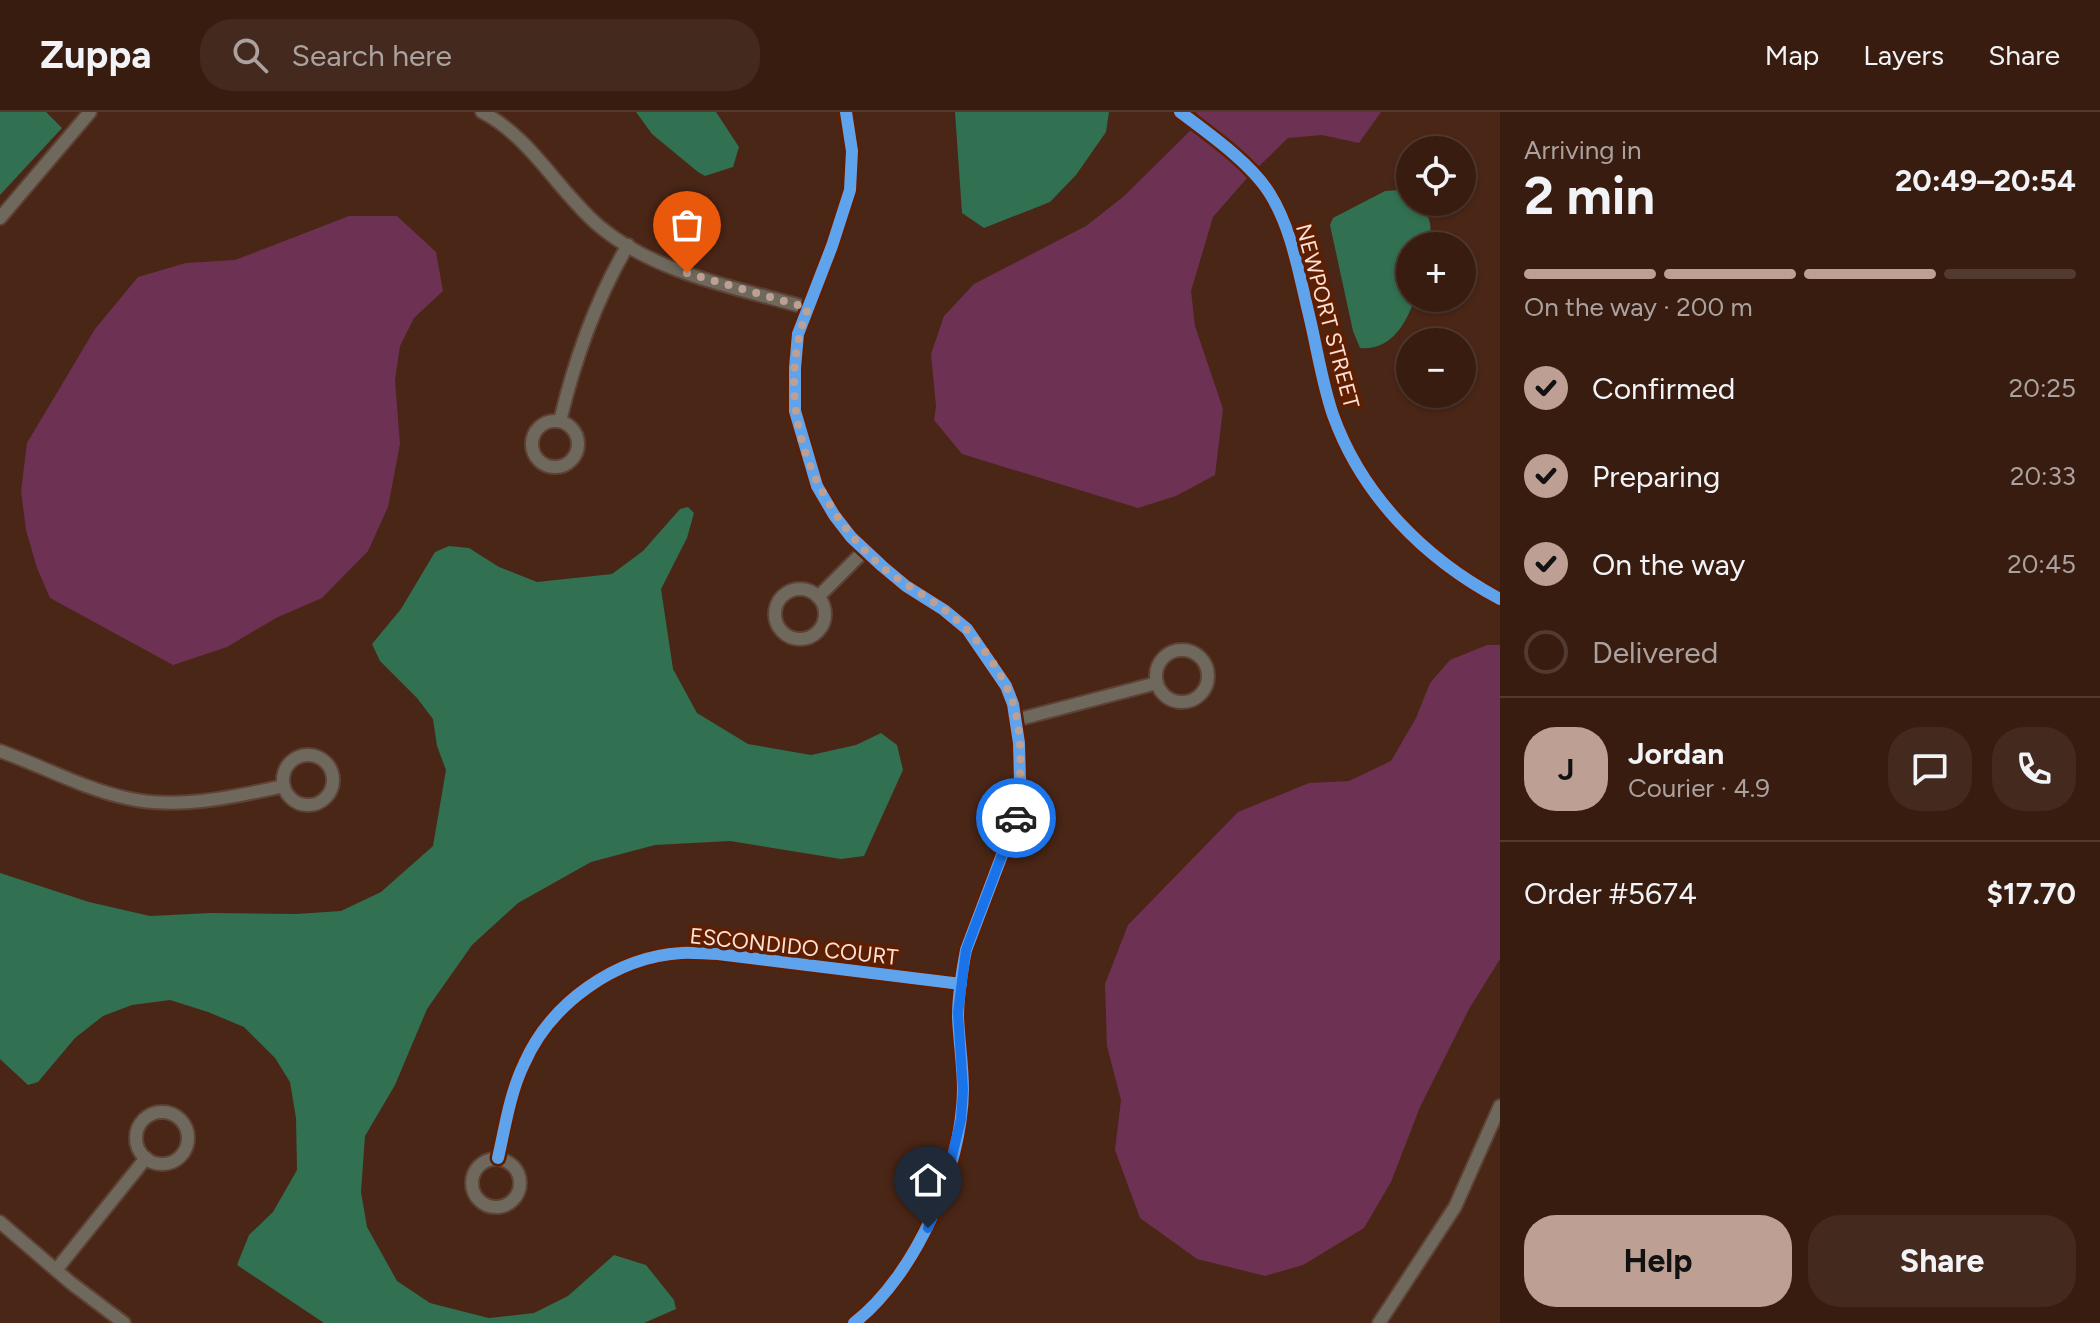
<!DOCTYPE html>
<meta charset="utf-8">
<style>
body{margin:0;font-family:Figtree,sans-serif;background:#43291e;color:#f1f3f6;height:100vh;display:flex;flex-direction:column;font-size:30px;white-space:nowrap}
*{box-sizing:border-box;margin:0}
p{font-size:26px;color:#aba19f}
.icon{flex:none;width:44px;height:44px;fill:none;stroke:currentColor;stroke-width:2;stroke-linecap:round;stroke-linejoin:round}
.map{position:relative;flex:1;overflow:hidden}
.side{display:flex;flex-direction:column;background:#381c10;width:600px}
.side>*{flex:none}
.fabs{position:absolute;left:1396px;top:24px;display:grid;gap:16px}
.fabs a{display:grid;place-items:center;width:80px;height:80px;border-radius:50%;background:#381c10;box-shadow:0 2px 6px #0004,0 0 0 2px #523a30;font-size:40px}
.pin{position:absolute;display:grid;place-items:center;width:68px;height:68px;color:#fff;margin:-82px -34px;border-radius:50% 50% 50% 0;rotate:-45deg;box-shadow:0 0 8px #0007}
.pin .icon{rotate:45deg}
.courier{position:absolute;display:grid;place-items:center;width:80px;height:80px;margin:-40px;border:6px solid #1a73e8;border-radius:50%;background:#fff;color:#222;box-shadow:0 2px 10px #0007}
.headline em{font-style:normal;font-weight:700}
.headline div{display:flex;flex-direction:column-reverse}
.headline{display:flex;align-items:center;justify-content:space-between;height:136px;padding:0 24px}
h1{font-size:52px;font-weight:700;line-height:60px}
.bar{display:grid;grid-template-columns:repeat(4,1fr);gap:12px 8px;align-content:center;height:96px;padding:0 24px}
.bar i{height:10px;border-radius:6px;background:#523a30}
.bar .active{background:#bda093}
.bar p{grid-column:span 4}
.line{display:flex;align-items:center;gap:20px;padding:0 24px;border-top:2px solid #523a30}
.line div{flex:1}
.round{display:grid;place-items:center;flex:none;width:84px;height:84px;border-radius:32px;background:#43291e}
ol{padding:0 24px;list-style:none}
li{display:flex;align-items:center;gap:24px;height:88px}
li p{margin-inline-start:auto}
li .icon{padding:8px;border-radius:50%;background:#bda093;color:#111;stroke-width:4}
li:last-child{color:#aba19f}
li i{width:44px;height:44px;border:4px solid #523a30;border-radius:50%}
.cta{display:flex;gap:16px;margin-top:auto;padding:16px 24px}
.cta a{flex:1;height:92px;border-radius:32px;background:#bda093;color:#111;font-size:32px;font-weight:700;line-height:92px;text-align:center}
.cta a+a{background:#43291e;color:#f1f3f6}
header{display:flex;align-items:center;gap:48px;box-sizing:border-box;height:112px;padding:0 40px;background:#381c10;border-bottom:2px solid #523a30}
header strong{font-size:38px}
nav{display:flex;gap:44px;margin-inline-start:auto;font-size:28px}
.search{width:560px;height:72px;background:#43291e;display:flex;align-items:center;gap:20px;box-sizing:border-box;padding:0 28px;border-radius:32px;color:#aba19f;font-size:30px}
main{display:flex;flex:1;min-height:0}
.map>svg:first-child{display:block}
</style>
<header>
<strong>Zuppa</strong>
<div class="search"><svg class="icon" aria-label="search" viewBox="0 0 24 24"><circle cx="10" cy="10" r="6"/><path d="M15 15l6 6"/></svg>Search here</div>
<nav><a>Map</a><a>Layers</a><a>Share</a></nav>
</header>
<main>
<div class="map">
<svg width="1500" height="1211" viewBox="0 0 1500 1211">
<rect width="100%" height="100%" fill="#4a2616"/>
<g fill="#6d3154">
<polygon points="1197,0 1381,0 1359,31 1322,23 1288,26 1247,66 1213,105 1191,179 1195,214 1223,297 1215,363 1176,384 1138,396 962,342 934,308 936,294 931,242 944,204 974,172 1086,114 1123,85 1190,19"/>
<polygon points="349,104 397,104 436,140 443,179 414,206 400,234 395,268 400,332 388,395 368,439 322,486 276,506 227,535 173,553 50,486 37,456 26,418 21,379 27,331 95,217 138,165 186,151 235,148"/>
<polygon points="1487,533 1500,533 1500,847 1469,897 1420,995 1391,1070 1364,1116 1303,1153 1265,1164 1197,1147 1140,1106 1115,1038 1121,988 1107,934 1105,872 1128,813 1238,700 1309,671 1349,669 1391,649 1416,606 1430,571 1450,548"/>
</g>
<g fill="#317051">
<polygon points="0,0 46,0 62,16 0,83"/>
<polygon points="636,0 716,0 739,35 733,55 705,64 698,60 652,22"/>
<polygon points="955,0 1109,0 1106,20 1076,63 1050,90 984,116 962,101"/>
<path d="M1400 78 1410 84V90H1419C1431 106 1433 115 1428 134H1410V186H1415C1406 212 1391 239 1360 236L1353 219 1330 113 1333 106 1385 79Z"/>
<polygon points="688,395 694,401 687,426 661,477 673,557 697,601 748,632 811,643 856,633 881,621 897,633 903,658 864,744 841,747 730,729 655,733 591,750 518,791 472,833 427,897 395,973 365,1024 361,1080 367,1115 397,1169 430,1191 457,1198 489,1206 534,1201 568,1184 614,1143 646,1153 674,1188 676,1197 644,1211 324,1211 237,1153 249,1123 273,1100 297,1058 296,1006 290,970 275,946 244,915 208,900 170,888 132,893 103,904 75,926 38,970 28,973 0,947 0,761 89,790 150,804 211,801 296,802 341,799 381,780 433,734 446,658 437,634 433,607 417,586 380,549 372,532 401,497 435,440 449,434 469,436 499,455 537,470 612,462 643,439 680,397"/>
</g>
<g fill="none" stroke-linecap="round" stroke-linejoin="round">
<defs>
<g id="minor">
<path d="M482 0C532 26 557 78 599 114 656 162 738 176 808 196"/>
<path d="M846 0 852 39 850 78 832 134 798 222 795 256V299L817 374 834 403 851 425 882 454 906 474 944 498 967 517 1006 574 1013 592 1019 631 1020 669 1016 706 966 838C962 859 958 883 958 905 959 929 963 954 963 978 962 1056 916 1163 854 1211"/>
<path d="M1180 0C1208 21 1252 52 1270 82 1292 117 1299 163 1309 203 1317 236 1322 271 1333 303 1362 384 1425 447 1500 487"/>
<polyline points="0,106 90,0"/>
<circle cx="555" cy="332" r="23"/>
<path d="M560 309C575 246 595 189 628 133"/>
<circle cx="800" cy="502" r="25"/>
<polyline points="818,485 865,438"/>
<circle cx="1182" cy="564" r="26"/>
<polyline points="1016,608 1157,571"/>
<path d="M0 639C42 654 82 676 126 686 177 698 234 685 284 674"/>
<circle cx="308" cy="668" r="25"/>
<circle cx="162" cy="1026" r="26"/>
<path d="M498 1046C505 1015 510 981 524 952 550 892 615 845 681 841 693 840 706 842 718 842L961 872"/>
<circle cx="496" cy="1071" r="24"/>
<polyline points="0,1110 71,1171 124,1211"/>
<polyline points="56,1158 146,1046"/>
<polyline points="1379,1211 1455,1095 1500,994"/>
</g>
</defs>
<use href="#minor" stroke="#5e4235" stroke-width="16"/>
<use href="#minor" stroke="#6f695d" stroke-width="12"/>
<defs>
<g id="cycleway">
<path d="M846 0 852 39 850 78 832 134 798 222 795 256V299L817 374 834 403 851 425 882 454 906 474 944 498 967 517 1006 574 1013 592 1019 631 1020 669 1016 706 966 838C962 859 958 883 958 905 959 929 963 954 963 978 962 1056 916 1163 854 1211"/>
<path d="M1180 0C1208 21 1252 52 1270 82 1292 117 1299 163 1309 203 1317 236 1322 271 1333 303 1362 384 1425 447 1500 487"/>
<path d="M498 1046C505 1015 510 981 524 952 550 892 615 845 681 841 693 840 706 842 718 842L961 872"/>
</g>
</defs>
<use href="#cycleway" stroke="#601e00" stroke-width="17"/>
<use href="#cycleway" stroke="#60a3ed" stroke-width="12"/>
</g>
<g fill="none" stroke-linecap="round" stroke-linejoin="round">
<path stroke="#bda093" stroke-width="8" stroke-dasharray="0 14.4" d="M687 161 808 196C772 289 809 390 881 454 901 471 925 483 946 499 971 518 992 546 1006 574 1026 613 1021 664 1016 706"/>
<polyline stroke="#1a73e8" stroke-width="10" points="928,1116 945,1073 961,1007 963,978 958,901 966,838 1016,706"/>
</g>
<g text-anchor="middle" stroke-width="7" stroke-linejoin="round" paint-order="stroke">
<g font-size="22" fill="#fbe1d7" stroke="#601e00">
<text transform="translate(1328 204) rotate(75)" y="8">NEWPORT STREET</text>
<text transform="translate(794 834) rotate(6)" y="8">ESCONDIDO COURT</text>
</g>
</g>
</svg>
<div class="fabs">
<a><svg class="icon" aria-label="locate" viewBox="0 0 24 24"><circle cx="12" cy="12" r="6"/><path d="M12 2v4M12 18v4M2 12h4M18 12h4"/></svg></a>
<a>+</a>
<a>−</a>
</div>
<div class="pin" style="left:687px;top:161px;background:#ea580c"><svg class="icon" aria-label="bag" viewBox="0 0 24 24"><path d="M5 8h14l-1 12H6zM9 8a3 3 0 0 1 6 0"/></svg></div>
<div class="pin" style="left:928px;top:1116px;background:#1f2937"><svg class="icon" aria-label="home" viewBox="0 0 24 24"><path d="M3 11l9-7 9 7M6 9v11h12V9"/></svg></div>
<div class="courier" style="left:1016px;top:706px"><svg class="icon" aria-label="car" viewBox="0 0 24 24"><path d="M5 17H2v-5l4-1 3-4h7l3 4 3 1v5h-3M9 17h6M6 11h13"/><circle cx="7" cy="17" r="2"/><circle cx="17" cy="17" r="2"/></svg></div>
</div>
<section class="side">
<div class="headline"><div><h1>2 min</h1><p>Arriving in</p></div><em>20:49–20:54</em></div>
<div class="bar"><i class="active"></i><i class="active"></i><i class="active"></i><i></i><p>On the way · 200 m</p></div>
<ol>
<li><svg class="icon" aria-label="check" viewBox="0 0 24 24"><path d="M5 12l5 5 9-10"/></svg>Confirmed<p>20:25</p></li>
<li><svg class="icon" aria-label="check" viewBox="0 0 24 24"><path d="M5 12l5 5 9-10"/></svg>Preparing<p>20:33</p></li>
<li><svg class="icon" aria-label="check" viewBox="0 0 24 24"><path d="M5 12l5 5 9-10"/></svg>On the way<p>20:45</p></li>
<li><i></i>Delivered</li>
</ol>
<div class="line" style="height:144px"><b class="round" style="background:#bda093;color:#111">J</b><div><b>Jordan</b><p>Courier · 4.9</p></div><a class="round"><svg class="icon" aria-label="chat" viewBox="0 0 24 24"><path d="M4 5h16v11H9l-5 4z"/></svg></a><a class="round"><svg class="icon" aria-label="phone" viewBox="0 0 24 24"><path d="M5 4h4l2 5-3 2q2 4 5 5l2-3 5 2v4C11 20 4 13 5 4z"/></svg></a></div>
<div class="line" style="height:104px"><div>Order #5674</div><b>$17.70</b></div>
<div class="cta"><a>Help</a><a>Share</a></div>
</section>
</main>
